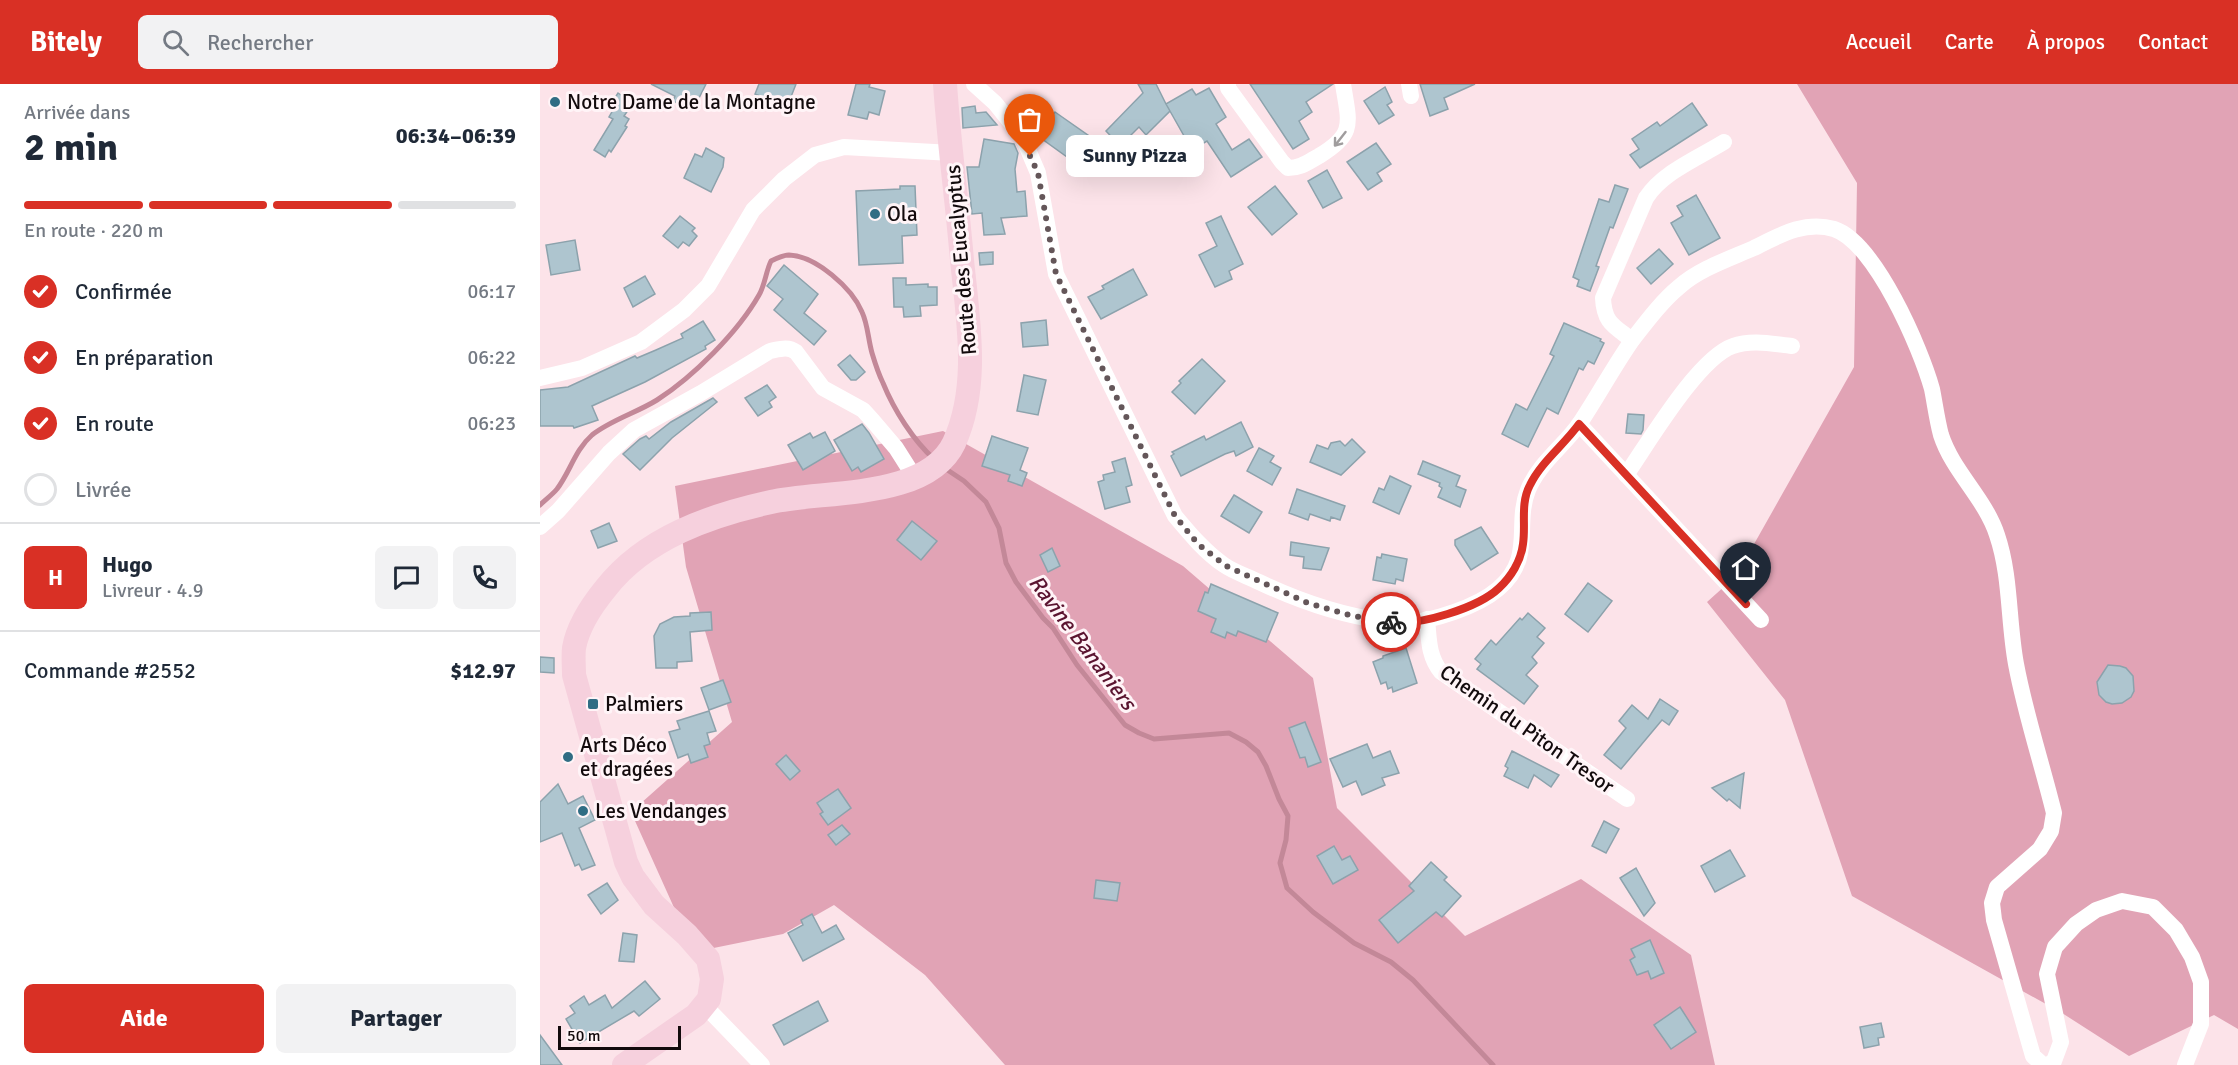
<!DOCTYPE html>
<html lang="fr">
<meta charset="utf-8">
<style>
body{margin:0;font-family:Signika,sans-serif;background:#f2f2f3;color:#1f2937;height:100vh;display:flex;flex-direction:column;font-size:22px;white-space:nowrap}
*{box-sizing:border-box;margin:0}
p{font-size:20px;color:#747a83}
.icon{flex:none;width:33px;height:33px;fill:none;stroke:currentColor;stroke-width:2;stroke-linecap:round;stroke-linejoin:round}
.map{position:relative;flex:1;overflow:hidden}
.details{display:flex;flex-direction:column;background:#fff;width:540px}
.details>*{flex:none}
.scale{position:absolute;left:18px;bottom:15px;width:123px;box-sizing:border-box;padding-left:6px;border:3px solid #120a0c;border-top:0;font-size:16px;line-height:21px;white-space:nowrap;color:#120a0c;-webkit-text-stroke:4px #fff4f7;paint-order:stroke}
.pin{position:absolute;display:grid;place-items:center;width:51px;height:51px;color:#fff;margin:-62px -26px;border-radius:50% 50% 50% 0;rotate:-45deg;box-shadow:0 0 6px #0007}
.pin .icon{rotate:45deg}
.courier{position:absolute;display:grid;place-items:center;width:60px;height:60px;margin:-30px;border:4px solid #d93025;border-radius:50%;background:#fff;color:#222;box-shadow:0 2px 8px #0007}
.bubble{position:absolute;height:42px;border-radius:9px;background:#fff;box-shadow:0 6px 24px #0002;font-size:20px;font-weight:800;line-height:42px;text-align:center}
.headline em{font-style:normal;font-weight:800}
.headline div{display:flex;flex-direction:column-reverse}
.headline{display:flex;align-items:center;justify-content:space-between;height:102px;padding:0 24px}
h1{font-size:39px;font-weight:800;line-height:45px}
.bar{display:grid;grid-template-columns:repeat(4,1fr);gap:9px 6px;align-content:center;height:72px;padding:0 24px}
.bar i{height:8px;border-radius:4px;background:#e0e1e3}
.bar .on{background:#d93025}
.bar p{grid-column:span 4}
.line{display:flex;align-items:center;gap:15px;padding:0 24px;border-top:2px solid #e0e1e3}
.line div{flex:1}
.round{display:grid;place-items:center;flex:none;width:63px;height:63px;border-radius:9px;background:#f2f2f3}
ol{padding:0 24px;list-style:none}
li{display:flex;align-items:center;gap:18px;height:66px}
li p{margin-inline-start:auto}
li .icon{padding:6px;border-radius:50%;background:#d93025;color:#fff;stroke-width:4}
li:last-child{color:#747a83}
li i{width:33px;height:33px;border:3px solid #e0e1e3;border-radius:50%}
.button{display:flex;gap:12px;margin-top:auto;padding:12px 24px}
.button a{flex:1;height:69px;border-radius:9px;background:#d93025;color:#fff;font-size:24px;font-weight:800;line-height:69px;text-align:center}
.button a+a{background:#f2f2f3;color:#1f2937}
header{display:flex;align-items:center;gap:36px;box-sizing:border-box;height:84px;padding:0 30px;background:#d93025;color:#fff}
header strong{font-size:28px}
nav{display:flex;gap:33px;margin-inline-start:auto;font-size:21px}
.search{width:420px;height:54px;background:#f2f2f3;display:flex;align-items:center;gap:15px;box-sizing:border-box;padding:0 21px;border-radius:9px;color:#747a83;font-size:22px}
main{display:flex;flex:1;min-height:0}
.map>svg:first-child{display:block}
</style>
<header>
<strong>Bitely</strong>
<div class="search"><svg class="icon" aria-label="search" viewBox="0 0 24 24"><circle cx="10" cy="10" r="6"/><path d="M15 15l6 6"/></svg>Rechercher</div>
<nav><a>Accueil</a><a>Carte</a><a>À propos</a><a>Contact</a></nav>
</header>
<main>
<section class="details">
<div class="headline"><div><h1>2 min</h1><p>Arrivée dans</p></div><em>06:34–06:39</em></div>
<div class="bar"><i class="on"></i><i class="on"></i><i class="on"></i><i></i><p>En route · 220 m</p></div>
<ol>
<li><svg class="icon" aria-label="check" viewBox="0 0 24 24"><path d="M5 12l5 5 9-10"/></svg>Confirmée<p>06:17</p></li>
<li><svg class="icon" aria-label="check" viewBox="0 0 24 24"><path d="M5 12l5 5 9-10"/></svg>En préparation<p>06:22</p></li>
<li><svg class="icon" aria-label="check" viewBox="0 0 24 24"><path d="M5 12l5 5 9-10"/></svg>En route<p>06:23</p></li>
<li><i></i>Livrée</li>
</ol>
<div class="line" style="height:108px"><b class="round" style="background:#d93025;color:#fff">H</b><div><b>Hugo</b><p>Livreur · 4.9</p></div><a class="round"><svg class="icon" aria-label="chat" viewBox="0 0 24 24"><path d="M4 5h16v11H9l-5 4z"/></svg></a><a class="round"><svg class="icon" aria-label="phone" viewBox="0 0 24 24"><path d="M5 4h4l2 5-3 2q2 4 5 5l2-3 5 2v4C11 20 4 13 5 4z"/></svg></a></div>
<div class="line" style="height:78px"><div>Commande #2552</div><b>$12.97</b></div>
<div class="button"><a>Aide</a><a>Partager</a></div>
</section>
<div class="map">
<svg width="1698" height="981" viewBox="0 0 1698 981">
<rect width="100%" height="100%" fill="#fce3e9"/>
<g fill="#e1a3b5">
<polygon points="1257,0 1698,0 1698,945 1674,931 1589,972 1522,929 1312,812 1245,616 1167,518 1196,492 1314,283 1317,99"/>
<polygon points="403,347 643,482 773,594 797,724 925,852 1041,795 1151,871 1175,981 465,981 385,891 294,821 243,850 154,868 91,728 192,638 146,483 135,402"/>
</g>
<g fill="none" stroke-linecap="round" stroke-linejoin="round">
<g stroke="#c38898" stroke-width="5">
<polyline points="403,383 424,397 446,418 459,444 466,479 476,498 503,534 513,544 537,581 585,641 599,649 614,655 689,649 706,658 718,668 726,682 739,715 748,732 746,756 740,779 747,804 773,828 814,859 851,878 873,896 953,981"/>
<path d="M0 421C5 416 12 411 17 405 30 388 35 366 52 351 71 336 96 329 117 316 153 293 198 248 219 211 225 201 226 187 231 177 237 174 243 171 249 171 276 172 312 204 322 228 328 241 328 255 332 269 335 279 338 289 343 299 354 326 373 356 394 375"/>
</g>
</g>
<g fill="#aec5cf" stroke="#8ca2ac" stroke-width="1.5">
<polygon points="111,0 166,0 153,26 133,17 135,12"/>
<polygon points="219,0 256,0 247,23 215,10"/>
<polygon points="316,0 330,0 329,3 345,7 339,31 329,28 327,35 308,31"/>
<polygon points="598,0 616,0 626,20 652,5 656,11 669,4 686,33 676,40 692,66 709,55 722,73 691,93 667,57 652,66 626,20 630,27 606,51 599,43 580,62 566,47 603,9"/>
<polygon points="710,0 793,0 766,18 772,28 759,37 769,55 753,65"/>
<polygon points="880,0 935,0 904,14 908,25 890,32"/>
<polygon points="845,3 852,18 847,21 854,31 839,40 824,17"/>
<polygon points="78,9 93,19 84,32 89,35 85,42 87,43 71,68 69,66 65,73 54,66 73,35 69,33 73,26 69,23"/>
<polygon points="1152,19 1167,41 1100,84 1090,71 1099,65 1092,55 1117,38 1120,42"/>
<polygon points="435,22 436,29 446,28 457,41 423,44 422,24"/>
<polygon points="515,28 552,54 534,78 498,52"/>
<polygon points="444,55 474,60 478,69 475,85 477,108 485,107 487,132 461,134 465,150 444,151 442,129 432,130 427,83 439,83"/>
<polygon points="836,59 851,80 837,89 842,97 828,106 807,78"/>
<polygon points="166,64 184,74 183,83 171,108 144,94 155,70 162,73"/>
<polygon points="787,86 802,114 783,124 768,97"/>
<polygon points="1075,101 1088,105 1073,144 1070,143 1056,182 1059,183 1050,207 1037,202 1039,196 1033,193 1059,115 1069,118"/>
<polygon points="360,102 375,102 377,151 362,152 363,179 319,181 316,107 360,105"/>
<polygon points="735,102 757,130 732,151 708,123"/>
<polygon points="1156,111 1180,154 1149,171 1131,139 1143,132 1137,122"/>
<polygon points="140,132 155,144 152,147 157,152 149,162 143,158 138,164 123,152"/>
<polygon points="681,132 703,180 689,187 692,195 675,203 659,171 677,162 666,139"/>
<polygon points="35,156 40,186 11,191 6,161"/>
<polygon points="1119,165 1133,180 1111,200 1097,184"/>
<polygon points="453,168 453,180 440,181 439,169"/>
<polygon points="244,181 278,210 264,229 286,247 274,261 234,226 243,215 227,202"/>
<polygon points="593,185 607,211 561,235 548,213 564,205 562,202"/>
<polygon points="105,192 115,210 93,223 84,204"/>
<polygon points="353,194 366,194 366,201 388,200 388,203 397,203 397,221 380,222 381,232 364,233 363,223 354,223"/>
<polygon points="506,236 508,261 483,263 481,239"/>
<polygon points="163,237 175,256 165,262 166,265 105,298 52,322 58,336 34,344 33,342 0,342 0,306 28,303 95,272 97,274 116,266 143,254 141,250"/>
<polygon points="1024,239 1061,255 1060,257 1064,259 1054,280 1048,277 1043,286 1039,284 1018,330 1007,324 988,363 962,350 976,320 987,326 1014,272 1010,270"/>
<polygon points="310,271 325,288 316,296 311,296 298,281"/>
<polygon points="662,275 685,297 655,330 632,308 641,299 639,297"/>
<polygon points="484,291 506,296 498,331 477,327"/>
<polygon points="227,301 236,313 229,318 232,323 218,332 205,314"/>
<polygon points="173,314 177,318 132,354 100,386 83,370 100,355 106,352 109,355 131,338"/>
<polygon points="1088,330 1104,331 1103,346 1101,350 1086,349"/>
<polygon points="701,338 713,363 696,372 694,367 685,370 641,392 631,372 634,370 632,368 664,352 666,356"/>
<polygon points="322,340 329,349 344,375 321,388 318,383 312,387 294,356"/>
<polygon points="285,348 295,367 263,386 248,361 270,349 273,354"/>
<polygon points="452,352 488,364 480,386 487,389 482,402 468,397 470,391 442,382"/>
<polygon points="812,355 825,368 801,391 770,378 777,361 788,365 791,359 800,357 805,362"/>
<polygon points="719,364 734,372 730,378 741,384 732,401 707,387"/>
<polygon points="585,374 592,401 586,403 590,418 565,425 558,398 564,396 563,391 575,388 572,378"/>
<polygon points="883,377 920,392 916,402 926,406 920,423 898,413 902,404 899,402 900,399 878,390"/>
<polygon points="850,392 871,402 859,430 833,418 839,404 844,406"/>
<polygon points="757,405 805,422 800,436 791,433 790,437 770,430 768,436 749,429"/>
<polygon points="694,411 722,428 709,449 681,432"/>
<polygon points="372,437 397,457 381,476 357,456"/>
<polygon points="69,439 77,457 58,464 51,447"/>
<polygon points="941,443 958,469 931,486 915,461 915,456"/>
<polygon points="751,458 789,464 781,486 763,484 764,473 750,471"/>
<polygon points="512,464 520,482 508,488 500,471"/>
<polygon points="842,470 867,475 863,497 856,495 855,500 833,496 837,473 841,474"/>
<polygon points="1048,499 1072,517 1048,548 1025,530"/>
<polygon points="671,500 738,529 726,558 698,547 696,552 687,548 685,554 671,548 676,535 658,527 665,508 668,509"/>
<polygon points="171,528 172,546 150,548 152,577 137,578 137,584 116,584 114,552 120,540 134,533 150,532 150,529"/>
<polygon points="988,529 1005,544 997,553 1004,559 992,573 997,579 986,591 998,602 984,620 937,585 941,580 935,575 951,556 956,561 980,534 982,536"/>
<polygon points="866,564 877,599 853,608 852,603 848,605 846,598 841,600 833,578 843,574 843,572"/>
<polygon points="0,573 14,574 14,589 0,588"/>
<polygon points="1568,581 1580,582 1586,584 1593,592 1594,607 1591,613 1582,619 1572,620 1566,618 1559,611 1557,598"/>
<polygon points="183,596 191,618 169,626 161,604"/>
<polygon points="1120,615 1138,627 1129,641 1122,636 1081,685 1064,671 1086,644 1079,637 1092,621 1108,635"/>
<polygon points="169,627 176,647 167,649 170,660 164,662 168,673 151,679 148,670 138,674 129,648 140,645 137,637"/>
<polygon points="765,638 781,678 768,683 765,673 760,674 749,644"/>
<polygon points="827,660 833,674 850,667 859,689 842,694 845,701 822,711 816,697 803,703 790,675"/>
<polygon points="972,667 1019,691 1011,703 994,691 988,704 964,692 968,684 965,682"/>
<polygon points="246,671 260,687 250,696 236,680"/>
<polygon points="1204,689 1200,724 1189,715 1187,717 1172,704"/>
<polygon points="18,700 28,720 43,712 55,736 39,744 55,781 42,786 39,780 35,782 22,749 0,758 0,718"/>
<polygon points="298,705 311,724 288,741 280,730 283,728 277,719"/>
<polygon points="1064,737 1079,745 1066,769 1052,762"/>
<polygon points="302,741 310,750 296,761 288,751"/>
<polygon points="794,762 802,776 810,772 818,786 793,800 777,772"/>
<polygon points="1190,766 1205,792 1175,808 1161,782"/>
<polygon points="891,778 907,793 904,796 921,812 902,833 896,828 858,859 839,836 874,807 869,802"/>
<polygon points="1096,784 1115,819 1104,832 1080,794"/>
<polygon points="556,796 580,799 577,817 554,814"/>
<polygon points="67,799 78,816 61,830 48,811"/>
<polygon points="272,830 282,849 296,841 304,855 263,877 248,849 263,841 261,836"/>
<polygon points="83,849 97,851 94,878 79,877"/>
<polygon points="1110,856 1124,889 1111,895 1108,887 1097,891 1090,876 1095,873 1091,865"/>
<polygon points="105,897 120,915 99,932 94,927 40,959 26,935 35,929 30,922 44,912 49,921 65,911 72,924"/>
<polygon points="278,917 288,937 244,961 233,941"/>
<polygon points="1140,923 1156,948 1131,965 1114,941"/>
<polygon points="1341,939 1344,953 1338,954 1339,961 1324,964 1320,943"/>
<polygon points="0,951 22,981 0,981"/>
</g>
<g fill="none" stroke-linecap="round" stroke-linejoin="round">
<g stroke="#fff" stroke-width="16">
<path d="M434 0 455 19 483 54 498 89 516 190 635 432C650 450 665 468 684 481 694 488 707 492 719 498 759 517 799 531 843 537 850 538 858 540 865 539 893 537 937 523 958 505 995 474 974 441 988 406 999 379 1024 362 1040 339 1058 312 1074 282 1093 255 1107 237 1122 217 1139 203 1159 185 1189 175 1214 164 1238 152 1265 136 1294 145 1335 158 1381 265 1392 305 1395 320 1397 336 1401 351 1413 388 1445 414 1457 451 1471 492 1468 537 1476 580 1485 629 1502 680 1514 729L1511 747 1500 765 1457 803 1452 819 1454 836 1493 972 1503 981"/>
<path d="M688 0V4L742 78 748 84C761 84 768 78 779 72 816 50 809 39 803 0"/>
<polyline points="869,0 871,12"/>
<path d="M1092 256C1074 242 1064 239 1063 214L1106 114C1123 88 1158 74 1184 58"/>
<polyline points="0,294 42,284 101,258 144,226 168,202 213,126 244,95 275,71 304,63 412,69"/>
<polyline points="1039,340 1221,536"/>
<path d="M1086 391C1109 358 1158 274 1193 262 1212 255 1233 260 1252 262"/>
<path d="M0 443 18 427 69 369 94 346 161 309 230 267C240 265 248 262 256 268L283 304 323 326 333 337 356 364 375 394"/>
<path d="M887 535C889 554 888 572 901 588L1087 715"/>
<polyline points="165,922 222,981"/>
<polyline points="1508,981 1514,977 1521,958 1507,890 1515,863 1536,840 1556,826 1582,817 1613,823 1636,846 1652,873 1661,898 1661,940 1645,981"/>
</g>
<path stroke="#f6d0dd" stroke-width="24" d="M84 981 156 931 169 915 172 895 168 875 147 851 114 821 93 793 86 778 34 591C34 582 33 572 34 564 38 541 52 521 66 504 105 454 171 431 231 418 283 406 387 416 414 359 440 302 428 236 422 176 417 117 409 59 405 0"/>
</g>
<defs><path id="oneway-shaft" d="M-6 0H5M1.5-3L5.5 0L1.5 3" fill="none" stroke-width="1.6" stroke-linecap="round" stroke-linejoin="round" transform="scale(1.5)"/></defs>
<use stroke="#a09d9e" href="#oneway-shaft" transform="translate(800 55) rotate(128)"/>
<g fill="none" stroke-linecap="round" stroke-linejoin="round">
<polyline stroke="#645659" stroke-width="6" stroke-dasharray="0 10.8" points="490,72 498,89 516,190 635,432 658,460 686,482 768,519 813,532 851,538"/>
<path stroke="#d93025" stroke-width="8" d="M851 538C879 542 938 524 959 504 971 493 981 477 983 460 986 440 980 420 990 401 1001 378 1024 361 1039 340L1206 520"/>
</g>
<g fill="#306d84" stroke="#fff4f7" stroke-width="2">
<circle cx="15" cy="18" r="6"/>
<circle cx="335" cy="130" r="6"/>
<rect x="47" y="614" width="12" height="12" rx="3"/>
<circle cx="28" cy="673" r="6"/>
<circle cx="43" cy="727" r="6"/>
</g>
<g text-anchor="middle" stroke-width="6" stroke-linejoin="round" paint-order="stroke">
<g font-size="21" fill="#120a0c" stroke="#fff4f7" text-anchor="start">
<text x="27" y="25">Notre Dame de la Montagne</text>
<text x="347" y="137">Ola</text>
<text x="65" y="627">Palmiers</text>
<text x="40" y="668">Arts Déco<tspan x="40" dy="24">et dragées</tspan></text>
<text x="55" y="734">Les Vendanges</text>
</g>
<g font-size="21" fill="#120a0c" stroke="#fff4f7">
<text transform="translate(421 176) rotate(-95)" y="7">Route des Eucalyptus</text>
<text transform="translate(987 645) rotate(35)" y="7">Chemin du Piton Tresor</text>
</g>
<g font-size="22" font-style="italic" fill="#5b1430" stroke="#fff4f7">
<text transform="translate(543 558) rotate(53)" y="8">Ravine Bananiers</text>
</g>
</g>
</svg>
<div class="scale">50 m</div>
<div class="pin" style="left:490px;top:72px;background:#ea580c"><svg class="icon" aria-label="bag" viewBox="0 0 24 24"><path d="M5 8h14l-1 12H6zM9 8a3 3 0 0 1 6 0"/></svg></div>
<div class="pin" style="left:1206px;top:520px;background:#1f2937"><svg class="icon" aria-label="home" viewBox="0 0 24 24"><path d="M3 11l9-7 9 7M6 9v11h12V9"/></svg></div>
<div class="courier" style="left:851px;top:538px"><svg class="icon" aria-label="bike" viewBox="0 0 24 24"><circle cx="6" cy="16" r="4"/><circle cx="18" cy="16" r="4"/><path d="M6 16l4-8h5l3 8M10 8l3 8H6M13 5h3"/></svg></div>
<div class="bubble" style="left:526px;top:51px;width:138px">Sunny Pizza</div>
</div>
</main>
